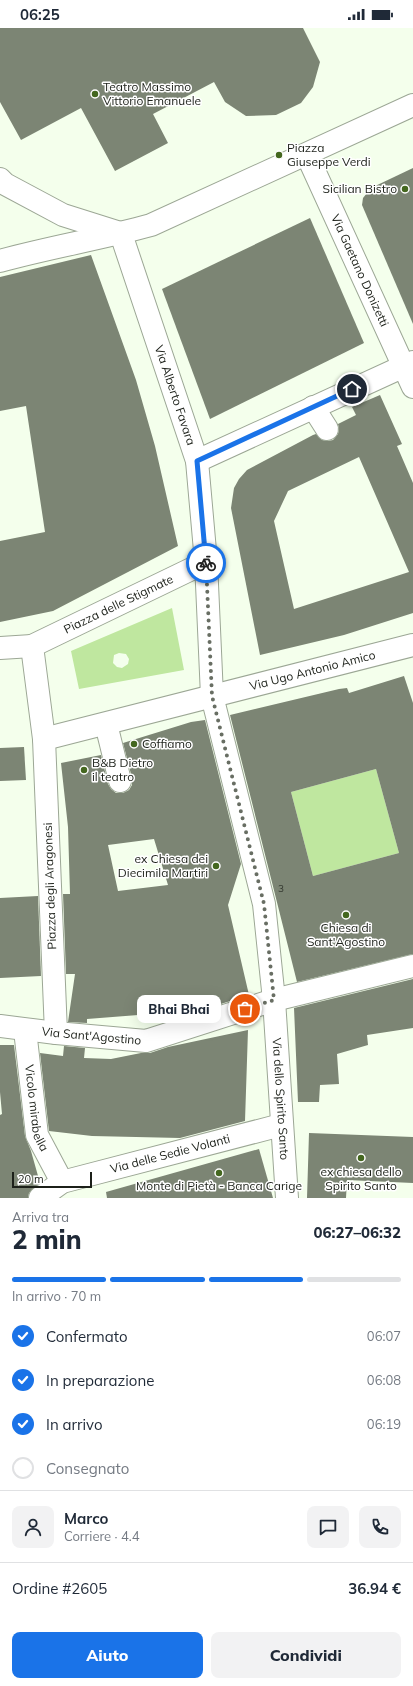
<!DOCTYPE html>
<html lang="it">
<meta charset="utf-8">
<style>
body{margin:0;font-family:Mulish,sans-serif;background:#f2f2f3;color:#1f2937;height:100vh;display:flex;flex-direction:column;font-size:15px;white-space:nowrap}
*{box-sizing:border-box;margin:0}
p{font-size:13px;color:#747a83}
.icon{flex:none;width:22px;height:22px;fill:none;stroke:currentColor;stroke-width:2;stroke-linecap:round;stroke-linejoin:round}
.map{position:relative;height:1170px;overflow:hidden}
.details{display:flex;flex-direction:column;background:#fff;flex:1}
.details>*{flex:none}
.scale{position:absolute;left:12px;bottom:10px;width:80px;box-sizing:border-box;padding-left:4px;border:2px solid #1c2019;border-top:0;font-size:11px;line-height:14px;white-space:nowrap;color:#1c2019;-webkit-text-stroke:3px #fff;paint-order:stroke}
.pin{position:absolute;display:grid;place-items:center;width:34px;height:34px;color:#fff;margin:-17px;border:2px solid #fff;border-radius:50%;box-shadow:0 1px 4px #0007}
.courier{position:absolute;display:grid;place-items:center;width:40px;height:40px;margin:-20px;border:3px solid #1a73e8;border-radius:50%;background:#fff;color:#222;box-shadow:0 1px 5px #0007}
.bubble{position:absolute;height:28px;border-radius:8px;background:#fff;box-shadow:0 4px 16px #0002;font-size:13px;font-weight:800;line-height:28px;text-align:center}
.head em{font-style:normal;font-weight:800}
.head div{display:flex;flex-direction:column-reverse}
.head{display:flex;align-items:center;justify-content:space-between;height:68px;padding:0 12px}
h1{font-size:26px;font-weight:800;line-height:30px}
.bar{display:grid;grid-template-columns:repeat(4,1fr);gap:6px 4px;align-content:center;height:48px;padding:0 12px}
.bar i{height:5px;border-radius:3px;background:#e0e1e3}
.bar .active{background:#1a73e8}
.bar p{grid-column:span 4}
.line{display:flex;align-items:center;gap:10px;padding:0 12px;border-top:1px solid #e0e1e3}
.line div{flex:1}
.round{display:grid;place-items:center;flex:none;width:42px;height:42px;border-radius:8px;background:#f2f2f3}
ol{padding:0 12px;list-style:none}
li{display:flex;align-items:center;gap:12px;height:44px}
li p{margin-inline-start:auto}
li .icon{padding:4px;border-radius:50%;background:#1a73e8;color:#fff;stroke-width:4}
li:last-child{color:#747a83}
li i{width:22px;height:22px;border:2px solid #e0e1e3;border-radius:50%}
.button{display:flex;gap:8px;margin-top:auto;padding:8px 12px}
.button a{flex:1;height:46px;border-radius:8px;background:#1a73e8;color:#fff;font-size:16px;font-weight:800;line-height:46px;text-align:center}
.button a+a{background:#f2f2f3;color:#1f2937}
.status{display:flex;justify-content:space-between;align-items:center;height:28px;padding:0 20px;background:#fff;direction:ltr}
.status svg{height:11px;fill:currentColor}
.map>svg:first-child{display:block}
</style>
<div class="status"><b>06:25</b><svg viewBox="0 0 49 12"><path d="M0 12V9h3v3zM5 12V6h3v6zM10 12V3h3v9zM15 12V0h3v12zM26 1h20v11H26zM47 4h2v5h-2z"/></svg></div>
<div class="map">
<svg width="413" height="1170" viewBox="0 0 413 1170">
<rect width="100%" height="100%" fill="#f4ffec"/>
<g fill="#bfe79f" fill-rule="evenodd">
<path d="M172 580 184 642 79 661 71 623ZM119 625 126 626 129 631 128 636 122 640 117 639 113 635 114 627Z"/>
<polygon points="376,741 399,825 313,848 291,764"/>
</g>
<g fill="#7c8574" fill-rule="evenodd">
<polygon points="0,0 303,0 320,34 313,59 301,75 276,87 246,88 225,74 214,54 153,86 168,115 115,143 81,80 21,112 0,74"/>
<polygon points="413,140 413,296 362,177 363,170 371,160"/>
<polygon points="310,190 364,315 210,391 162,261"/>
<polygon points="91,227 136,352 155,418 178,518 53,583 0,594 0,513 45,504 26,378 0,383 0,249"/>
<path d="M380 367 402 416 397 418 413 455V585L344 607 260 627 231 480 234 460 239 451 247 442 313 407 316 406 322 412 328 413 333 412 338 406 339 401 338 396 356 387 352 379ZM359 429 409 544 294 581 274 493 288 463Z"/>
<path d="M404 648 413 675V926L297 954 230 687 339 661 347 660 349 665ZM376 741 399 825 313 848 291 764Z"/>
<path d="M205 692 241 836 228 877 249 967 202 982 87 991V995L68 994 75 946H66L63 866H70L68 799 61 735 101 727 108 756 111 761 116 765H123L129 762 132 757V750L123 715 191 694ZM154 811 168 857 118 863 108 817Z"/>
<polygon points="24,719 26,752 0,753 0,720"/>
<polygon points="38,868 41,948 0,950 0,870"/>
<polygon points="413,951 413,1000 367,1007 368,1017 337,1026 339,1056 320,1057 319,1074 298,1074 294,980"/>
<polygon points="248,1002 245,1093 180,1110 92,1108 49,1103 40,1025 63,1028 64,1018 85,1020 84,1030 111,1031 141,1025 150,1025 168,1019"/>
<polygon points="0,1017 14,1017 25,1108 31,1123 40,1155 29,1165 28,1170 0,1170 0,1087 2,1086 0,1064"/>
<polygon points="309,1105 413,1109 413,1155 347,1152 346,1170 307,1170"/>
<polygon points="259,1121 273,1170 107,1170 106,1164"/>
</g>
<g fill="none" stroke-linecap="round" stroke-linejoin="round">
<defs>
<g id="minor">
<path id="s1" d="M307 127 413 359"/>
<polyline points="0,151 5,156 63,187 120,205"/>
<path id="s2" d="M121 206 197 433 206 534 212 668 264 876 274 972 287 1170"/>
<path d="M0 233C50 219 101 211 151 197L413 77"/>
<polyline points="313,379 327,401"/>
<polyline points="197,433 413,334"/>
<polyline points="0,620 32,618"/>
<polyline points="106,696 120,753"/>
<path id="s3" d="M44 711 413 617"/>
<path id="s4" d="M0 998 56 1005 146 1013 274 972 413 938"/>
<path id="s5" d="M25 1002 37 1107 62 1154"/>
<path id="s6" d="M56 1005 44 711 32 618 206 534"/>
<path id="s7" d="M40 1170 62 1154 281 1097"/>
</g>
</defs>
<use href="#minor" stroke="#9ca795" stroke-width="24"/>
<use href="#minor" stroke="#fff" stroke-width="22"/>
</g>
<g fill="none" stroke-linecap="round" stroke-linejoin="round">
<polyline stroke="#686e63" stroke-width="4" stroke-dasharray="0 7.2" points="206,535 212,668 264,876 274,972 245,981"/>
<polyline stroke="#1a73e8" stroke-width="5" points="206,535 197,433 352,361"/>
</g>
<g fill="#44671f" stroke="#fff" stroke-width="1.5">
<circle cx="95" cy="66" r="4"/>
<circle cx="279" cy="127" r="4"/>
<circle cx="405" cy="161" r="4"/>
<circle cx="134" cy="716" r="4"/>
<circle cx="84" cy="742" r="4"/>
<circle cx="216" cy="838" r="4"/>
<circle cx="346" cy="887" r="4"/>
<circle cx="361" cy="1130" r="4"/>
<circle cx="219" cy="1145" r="4"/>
</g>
<g text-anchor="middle" stroke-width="3" stroke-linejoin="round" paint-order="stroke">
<g font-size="10" fill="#343930">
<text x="281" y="864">3</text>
</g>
<g font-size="12" fill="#1c2019" stroke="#fff" text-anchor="start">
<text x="103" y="63">Teatro Massimo<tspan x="103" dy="14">Vittorio Emanuele</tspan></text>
<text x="287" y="124">Piazza<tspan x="287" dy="14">Giuseppe Verdi</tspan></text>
<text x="397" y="165" text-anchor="end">Sicilian Bistro</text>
<text x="142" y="720">Coffiamo</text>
<text x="92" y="739">B&amp;B Dietro<tspan x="92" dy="14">il teatro</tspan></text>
<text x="208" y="835" text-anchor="end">ex Chiesa dei<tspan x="208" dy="14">Diecimila Martiri</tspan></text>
<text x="346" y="904" text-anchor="middle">Chiesa di<tspan x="346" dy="14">Sant'Agostino</tspan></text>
<text x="361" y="1148" text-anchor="middle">ex chiesa dello<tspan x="361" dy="14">Spirito Santo</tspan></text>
<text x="219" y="1162" text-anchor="middle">Monte di Pietà - Banca Carige</text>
</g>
<g font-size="12" fill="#1c2019" stroke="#fff">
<text dy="4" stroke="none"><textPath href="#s1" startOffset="127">Via Gaetano Donizetti</textPath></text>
<text dy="4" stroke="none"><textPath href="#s2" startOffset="170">Via Alberto Favara</textPath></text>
<text dy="4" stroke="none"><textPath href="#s6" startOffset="484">Piazza delle Stigmate</textPath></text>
<text dy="4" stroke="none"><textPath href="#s3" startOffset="277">Via Ugo Antonio Amico</textPath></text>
<text transform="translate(50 858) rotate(-92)" y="4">Piazza degli Aragonesi</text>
<text dy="4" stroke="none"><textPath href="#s4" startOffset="92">Via Sant'Agostino</textPath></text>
<text dy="4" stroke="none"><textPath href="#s2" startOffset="885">Via dello Spirito Santo</textPath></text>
<text dy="4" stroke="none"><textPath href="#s5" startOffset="79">Vicolo mirabella</textPath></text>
<text dy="4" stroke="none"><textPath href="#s7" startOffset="139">Via delle Sedie Volanti</textPath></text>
</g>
</g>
</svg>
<div class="scale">20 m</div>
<div class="pin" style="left:245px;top:981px;background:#ea580c"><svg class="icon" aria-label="bag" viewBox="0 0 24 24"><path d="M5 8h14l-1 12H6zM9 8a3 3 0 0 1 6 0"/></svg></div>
<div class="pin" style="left:352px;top:361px;background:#1f2937"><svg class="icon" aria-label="home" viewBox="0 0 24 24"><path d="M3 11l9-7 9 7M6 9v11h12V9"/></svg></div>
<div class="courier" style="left:206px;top:535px"><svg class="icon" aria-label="bike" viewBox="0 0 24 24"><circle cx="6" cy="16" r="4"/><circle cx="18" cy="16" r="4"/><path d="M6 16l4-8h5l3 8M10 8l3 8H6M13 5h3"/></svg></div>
<div class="bubble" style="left:137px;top:967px;width:84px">Bhai Bhai</div>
</div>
<section class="details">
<div class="head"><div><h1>2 min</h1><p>Arriva tra</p></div><em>06:27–06:32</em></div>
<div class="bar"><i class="active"></i><i class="active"></i><i class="active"></i><i></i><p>In arrivo · 70 m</p></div>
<ol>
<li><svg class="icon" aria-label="check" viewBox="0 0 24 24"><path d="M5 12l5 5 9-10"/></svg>Confermato<p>06:07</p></li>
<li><svg class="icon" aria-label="check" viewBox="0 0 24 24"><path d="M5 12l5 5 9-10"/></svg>In preparazione<p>06:08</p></li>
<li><svg class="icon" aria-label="check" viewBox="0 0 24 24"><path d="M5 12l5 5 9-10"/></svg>In arrivo<p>06:19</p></li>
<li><i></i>Consegnato</li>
</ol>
<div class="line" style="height:72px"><a class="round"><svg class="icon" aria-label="person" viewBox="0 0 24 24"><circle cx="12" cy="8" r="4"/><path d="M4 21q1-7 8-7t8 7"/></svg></a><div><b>Marco</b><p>Corriere · 4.4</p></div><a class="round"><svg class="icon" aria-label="chat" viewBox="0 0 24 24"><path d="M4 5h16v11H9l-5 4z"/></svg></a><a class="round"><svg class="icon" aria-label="phone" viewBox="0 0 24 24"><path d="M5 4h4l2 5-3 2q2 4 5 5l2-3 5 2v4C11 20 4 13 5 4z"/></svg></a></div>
<div class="line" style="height:52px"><div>Ordine #2605</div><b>36.94 €</b></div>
<div class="button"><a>Aiuto</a><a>Condividi</a></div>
</section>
